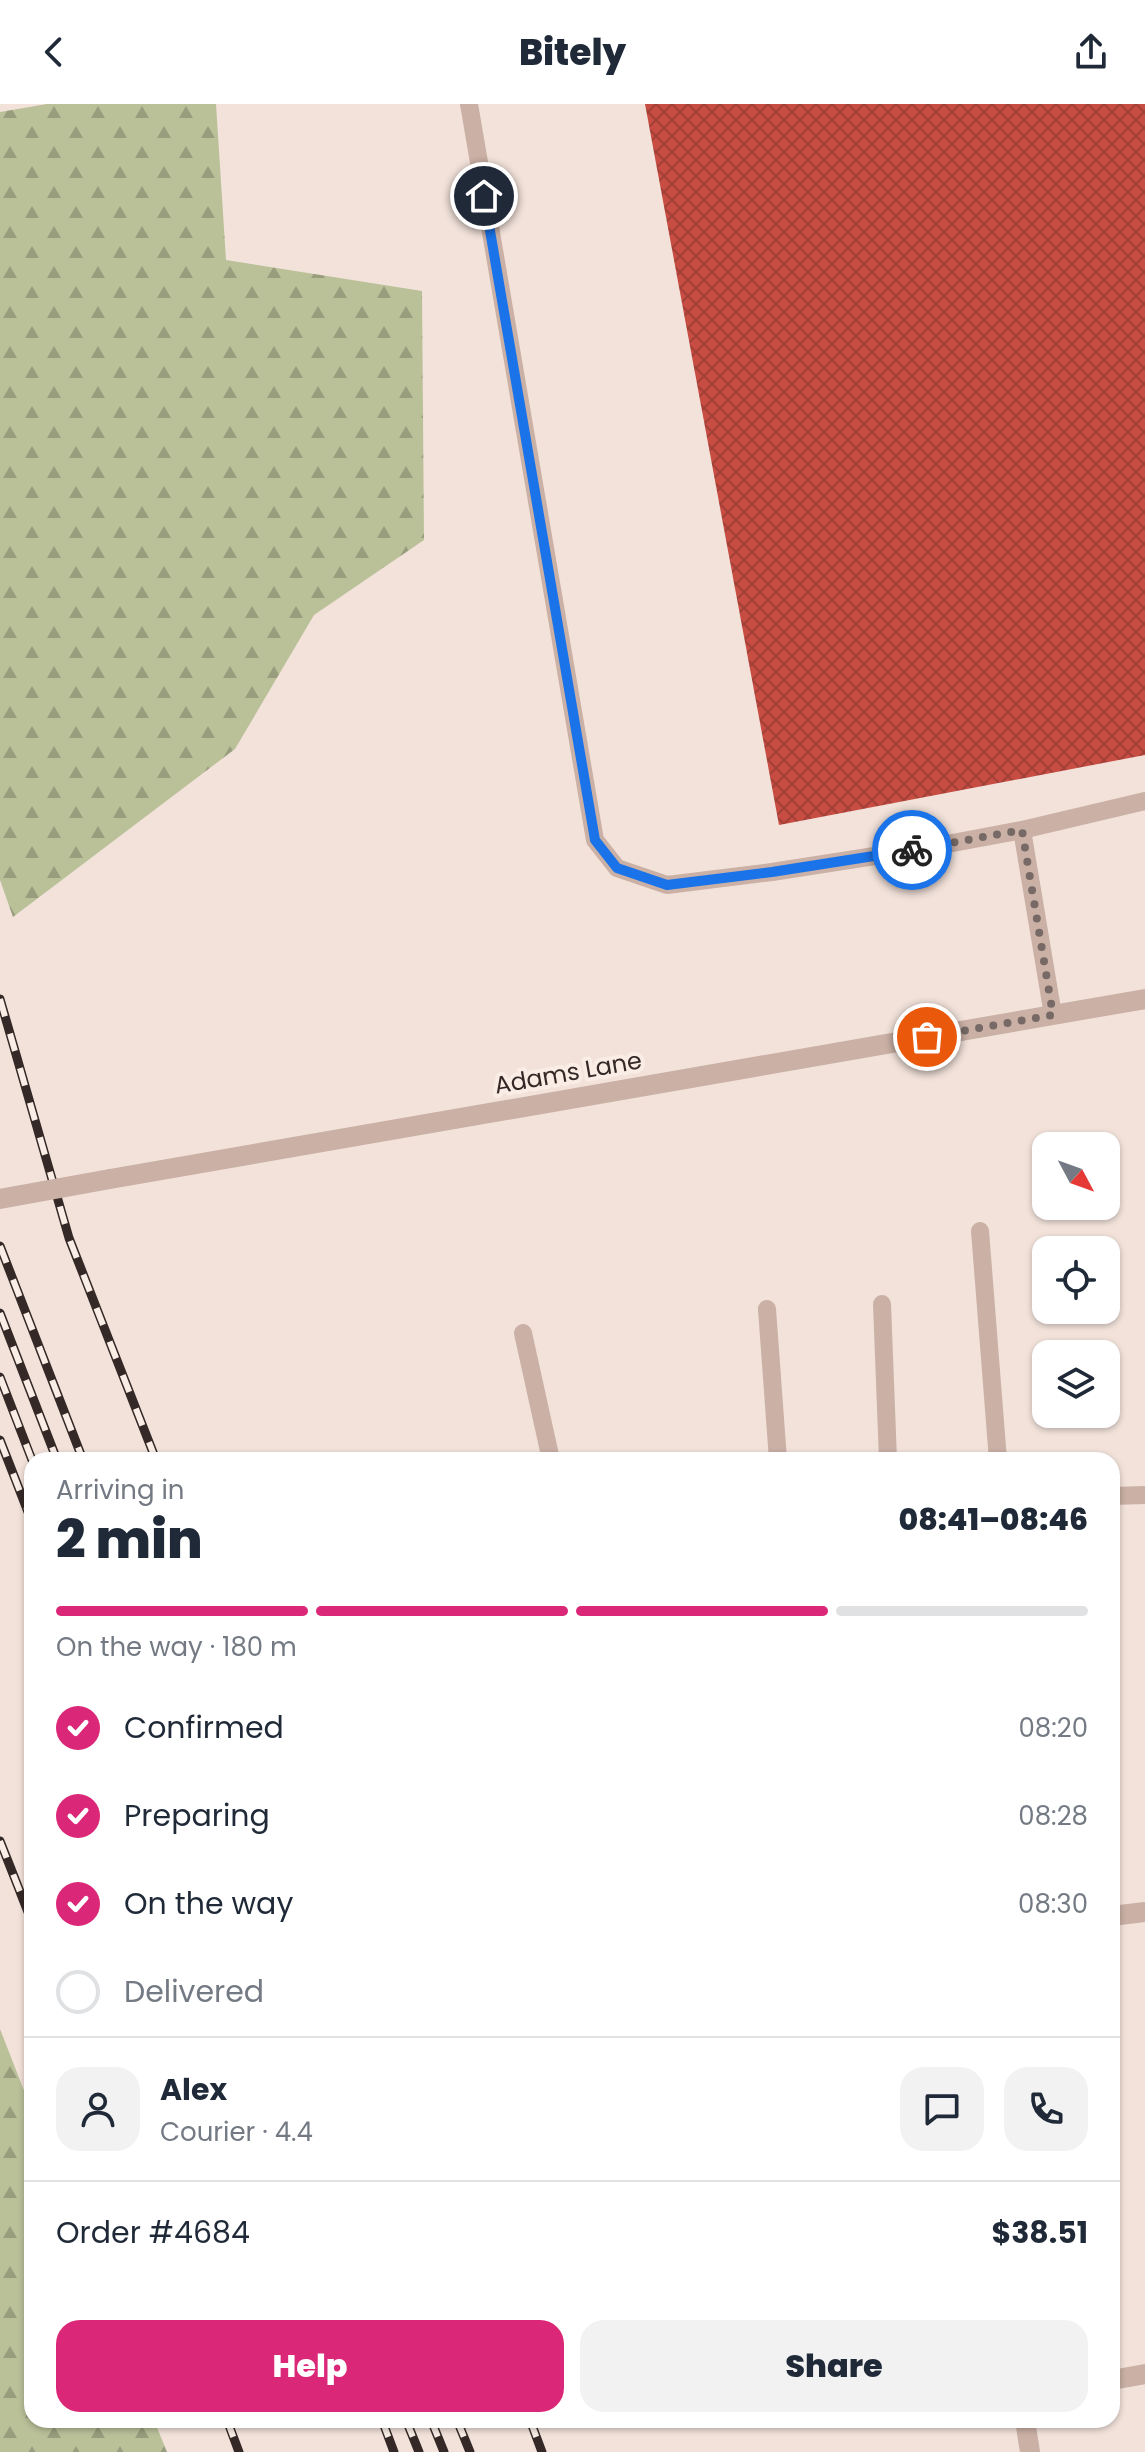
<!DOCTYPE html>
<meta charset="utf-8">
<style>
body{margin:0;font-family:Poppins,sans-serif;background:#f2f2f3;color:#1f2937;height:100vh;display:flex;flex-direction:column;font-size:30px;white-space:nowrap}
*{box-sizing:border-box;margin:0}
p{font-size:26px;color:#747a83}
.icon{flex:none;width:44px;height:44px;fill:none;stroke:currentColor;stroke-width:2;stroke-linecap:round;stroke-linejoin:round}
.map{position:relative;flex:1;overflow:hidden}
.drawer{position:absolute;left:24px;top:1348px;width:1096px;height:976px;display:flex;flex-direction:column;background:#fff;border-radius:24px;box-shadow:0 2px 6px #0004}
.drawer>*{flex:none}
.needle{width:52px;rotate:131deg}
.controls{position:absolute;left:1032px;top:1028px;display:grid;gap:16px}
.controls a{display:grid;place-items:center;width:88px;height:88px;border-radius:16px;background:#fff;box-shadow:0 2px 6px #0004;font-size:40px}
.pin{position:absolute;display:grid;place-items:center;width:68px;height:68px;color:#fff;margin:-34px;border:4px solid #fff;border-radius:50%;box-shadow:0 2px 8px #0007}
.courier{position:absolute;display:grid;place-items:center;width:80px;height:80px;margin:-40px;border:6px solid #1a73e8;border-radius:50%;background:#fff;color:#222;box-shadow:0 2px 10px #0007}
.headline em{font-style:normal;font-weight:800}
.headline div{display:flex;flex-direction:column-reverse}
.headline{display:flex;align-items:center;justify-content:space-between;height:136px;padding:0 32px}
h1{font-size:52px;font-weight:800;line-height:60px}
.bar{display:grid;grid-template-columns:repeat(4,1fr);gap:12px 8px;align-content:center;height:96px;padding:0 32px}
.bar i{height:10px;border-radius:6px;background:#e0e1e3}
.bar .selected{background:#db2777}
.bar p{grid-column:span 4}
.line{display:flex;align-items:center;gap:20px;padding:0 32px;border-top:2px solid #e0e1e3}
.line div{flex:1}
.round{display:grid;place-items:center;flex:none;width:84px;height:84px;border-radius:24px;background:#f2f2f3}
ol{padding:0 32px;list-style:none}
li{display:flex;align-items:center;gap:24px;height:88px}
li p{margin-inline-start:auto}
li .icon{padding:8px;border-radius:50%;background:#db2777;color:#fff;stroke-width:4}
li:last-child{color:#747a83}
li i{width:44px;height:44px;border:4px solid #e0e1e3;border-radius:50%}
.cta{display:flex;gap:16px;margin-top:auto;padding:16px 32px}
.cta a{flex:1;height:92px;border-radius:24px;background:#db2777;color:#fff;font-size:32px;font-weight:800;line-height:92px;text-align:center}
.cta a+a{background:#f2f2f3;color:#1f2937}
header{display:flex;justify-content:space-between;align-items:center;height:104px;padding:0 32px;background:#fff;font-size:36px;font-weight:800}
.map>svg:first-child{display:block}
</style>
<header><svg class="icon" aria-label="back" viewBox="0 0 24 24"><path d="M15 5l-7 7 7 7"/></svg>Bitely<svg class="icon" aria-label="share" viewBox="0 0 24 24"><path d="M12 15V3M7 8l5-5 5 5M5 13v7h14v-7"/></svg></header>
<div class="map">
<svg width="1145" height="2348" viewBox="0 0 1145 2348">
<defs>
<pattern id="forest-firs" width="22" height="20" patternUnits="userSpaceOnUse" patternTransform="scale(2)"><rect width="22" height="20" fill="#bac199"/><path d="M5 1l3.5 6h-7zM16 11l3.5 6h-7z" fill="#989d7d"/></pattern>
<pattern id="building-cross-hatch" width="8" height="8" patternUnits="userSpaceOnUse" patternTransform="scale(2)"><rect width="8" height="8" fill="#c74c42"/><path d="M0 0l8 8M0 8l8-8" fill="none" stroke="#a23f37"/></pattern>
</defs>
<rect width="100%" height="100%" fill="#f2e2da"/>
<g fill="url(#forest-firs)">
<polygon points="47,0 216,0 226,156 422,187 424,436 314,511 235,645 13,813 0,776 0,8"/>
<polygon points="0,1925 32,2007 32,2316 154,2316 167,2348 0,2348"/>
</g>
<polygon fill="url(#building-cross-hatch)" points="645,0 1145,0 1145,651 779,721"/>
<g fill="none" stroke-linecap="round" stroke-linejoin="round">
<g stroke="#cab0a5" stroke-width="18">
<polyline points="469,0 595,736 617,764 667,781 772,768 926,744 1022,726 1145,697"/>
<polyline points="1022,726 1053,911"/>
<polyline points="980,1127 998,1356"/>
<polyline points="882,1200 888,1356"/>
<polyline points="767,1205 778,1356"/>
<polyline points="523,1229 551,1356"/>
<polyline points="1112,1392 1145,1391"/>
</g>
<g stroke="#cab0a5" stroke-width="20">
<polyline points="1112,1812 1145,1808"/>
<polyline points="1112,2276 1145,2270"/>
<polyline points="1025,2316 1030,2348"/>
</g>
<polyline stroke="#cab0a5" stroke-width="20" points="110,1075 1145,895"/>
<defs>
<g id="rail">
<polyline points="0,895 69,1134 156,1356"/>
<polyline points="0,1142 83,1356"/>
<polyline points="0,1209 57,1356"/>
<polyline points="0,1273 32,1356"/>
<polyline points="0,1336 32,1418"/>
<polyline points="0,1737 32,1818"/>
<polyline points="227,2316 239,2348"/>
<polyline points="382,2316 394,2348"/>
<polyline points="406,2316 419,2348"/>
<polyline points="431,2316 444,2348"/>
<polyline points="457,2316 470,2348"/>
<polyline points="530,2316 542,2348"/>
</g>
</defs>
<use href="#rail" stroke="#352927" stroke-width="9"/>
<use href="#rail" stroke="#f9ede6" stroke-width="6" stroke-dasharray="18" stroke-linecap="butt"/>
<polyline stroke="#cab0a5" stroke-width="20" points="0,1095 110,1075"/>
</g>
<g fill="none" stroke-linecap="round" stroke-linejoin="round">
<polyline stroke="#776a66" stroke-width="8" stroke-dasharray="0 14.4" points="912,746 1022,726 1053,911 927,933"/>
<polyline stroke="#1a73e8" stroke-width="10" points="484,92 595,736 617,764 667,781 772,768 912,746"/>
</g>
<g text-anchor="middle" stroke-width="8" stroke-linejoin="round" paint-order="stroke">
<g font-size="24" fill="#352927" stroke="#f9ede6">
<text transform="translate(568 969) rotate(-10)" y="8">Adams Lane</text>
</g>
</g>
</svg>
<div class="controls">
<a><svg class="needle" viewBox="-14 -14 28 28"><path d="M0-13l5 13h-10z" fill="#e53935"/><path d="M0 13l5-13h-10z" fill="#747a83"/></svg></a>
<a><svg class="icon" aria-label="locate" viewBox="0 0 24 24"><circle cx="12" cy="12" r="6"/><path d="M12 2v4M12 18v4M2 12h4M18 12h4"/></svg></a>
<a><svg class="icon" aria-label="layers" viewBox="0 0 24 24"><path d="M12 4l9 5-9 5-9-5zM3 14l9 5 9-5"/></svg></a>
</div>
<div class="pin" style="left:927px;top:933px;background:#ea580c"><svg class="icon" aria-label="bag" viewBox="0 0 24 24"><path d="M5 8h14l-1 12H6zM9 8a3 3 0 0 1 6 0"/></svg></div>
<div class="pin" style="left:484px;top:92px;background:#1f2937"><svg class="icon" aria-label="home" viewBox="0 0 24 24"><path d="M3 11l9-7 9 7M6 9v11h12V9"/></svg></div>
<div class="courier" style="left:912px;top:746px"><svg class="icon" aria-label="bike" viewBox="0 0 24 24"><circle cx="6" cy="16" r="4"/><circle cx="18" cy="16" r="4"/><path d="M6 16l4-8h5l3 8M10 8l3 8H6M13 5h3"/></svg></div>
<section class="drawer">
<div class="headline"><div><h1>2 min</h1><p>Arriving in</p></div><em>08:41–08:46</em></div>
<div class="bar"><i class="selected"></i><i class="selected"></i><i class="selected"></i><i></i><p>On the way · 180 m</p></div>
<ol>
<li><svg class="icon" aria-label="check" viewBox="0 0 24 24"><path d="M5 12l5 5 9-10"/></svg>Confirmed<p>08:20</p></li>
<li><svg class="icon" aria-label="check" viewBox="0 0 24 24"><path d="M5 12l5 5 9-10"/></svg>Preparing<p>08:28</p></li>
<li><svg class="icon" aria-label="check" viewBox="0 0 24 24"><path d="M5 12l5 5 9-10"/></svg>On the way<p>08:30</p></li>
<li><i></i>Delivered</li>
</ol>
<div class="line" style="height:144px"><a class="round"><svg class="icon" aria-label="person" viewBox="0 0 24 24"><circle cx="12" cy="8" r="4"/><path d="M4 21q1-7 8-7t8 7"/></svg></a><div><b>Alex</b><p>Courier · 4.4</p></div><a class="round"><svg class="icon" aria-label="chat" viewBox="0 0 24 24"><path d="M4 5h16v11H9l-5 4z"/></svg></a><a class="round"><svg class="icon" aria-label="phone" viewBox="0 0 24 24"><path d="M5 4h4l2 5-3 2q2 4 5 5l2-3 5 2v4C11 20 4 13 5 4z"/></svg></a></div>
<div class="line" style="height:104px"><div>Order #4684</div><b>$38.51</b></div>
<div class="cta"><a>Help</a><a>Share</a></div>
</section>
</div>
